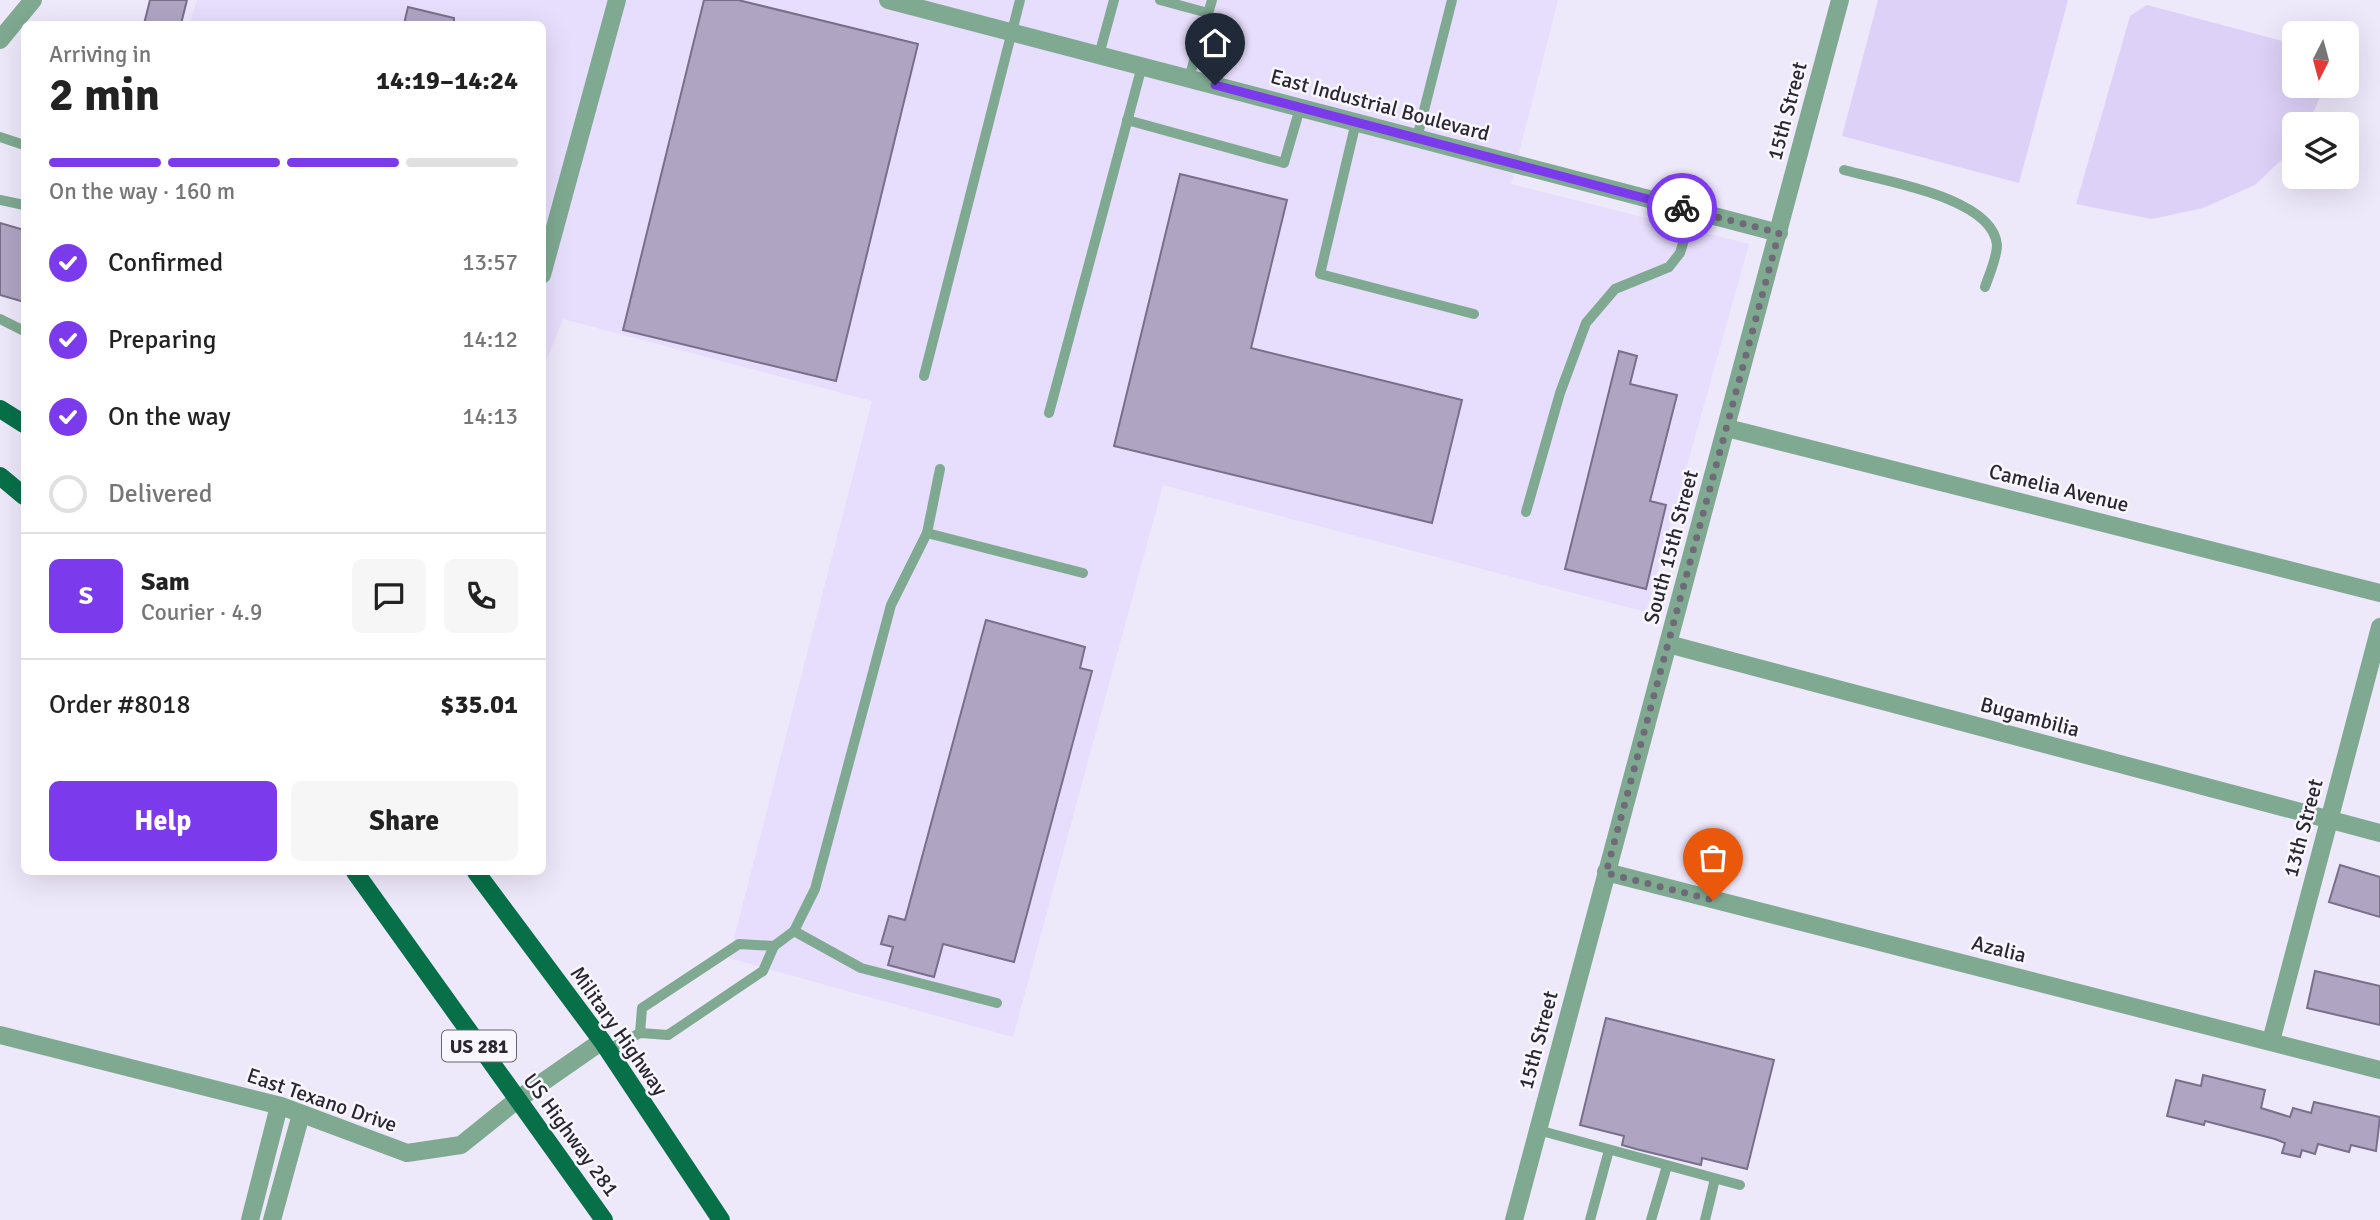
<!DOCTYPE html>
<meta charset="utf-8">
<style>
body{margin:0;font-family:Signika,sans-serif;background:#f6f6f6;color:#222;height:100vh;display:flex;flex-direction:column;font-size:26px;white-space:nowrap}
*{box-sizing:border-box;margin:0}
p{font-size:23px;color:#767676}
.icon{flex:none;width:38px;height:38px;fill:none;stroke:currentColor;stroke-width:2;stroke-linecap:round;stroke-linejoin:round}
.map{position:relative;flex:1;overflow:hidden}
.side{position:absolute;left:21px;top:21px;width:525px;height:854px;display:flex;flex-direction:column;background:#fff;border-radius:10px;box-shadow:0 7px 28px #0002}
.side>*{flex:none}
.needle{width:46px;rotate:186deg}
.fabs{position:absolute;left:2282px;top:21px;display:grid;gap:14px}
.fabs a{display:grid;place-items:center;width:77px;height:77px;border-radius:10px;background:#fff;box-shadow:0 7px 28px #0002;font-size:35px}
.pin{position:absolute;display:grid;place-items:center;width:60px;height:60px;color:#fff;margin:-72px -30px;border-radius:50% 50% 50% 0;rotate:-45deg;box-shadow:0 0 7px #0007}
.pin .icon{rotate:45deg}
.courier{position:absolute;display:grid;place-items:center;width:70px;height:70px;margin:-35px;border:5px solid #7c3aed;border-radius:50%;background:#fff;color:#222;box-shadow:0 2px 9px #0007}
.headline em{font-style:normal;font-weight:800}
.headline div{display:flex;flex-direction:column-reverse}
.headline{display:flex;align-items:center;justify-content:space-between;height:119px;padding:0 28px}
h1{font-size:46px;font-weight:800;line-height:52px}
.bar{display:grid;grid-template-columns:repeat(4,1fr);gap:10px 7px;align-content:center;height:84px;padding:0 28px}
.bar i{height:9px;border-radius:5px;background:#e0e0e0}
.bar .selected{background:#7c3aed}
.bar p{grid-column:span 4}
.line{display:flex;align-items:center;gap:18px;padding:0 28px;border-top:2px solid #e0e0e0}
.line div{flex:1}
.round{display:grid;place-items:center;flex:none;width:74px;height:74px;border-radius:10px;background:#f6f6f6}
ol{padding:0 28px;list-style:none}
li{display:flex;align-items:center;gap:21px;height:77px}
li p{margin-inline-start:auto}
li .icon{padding:7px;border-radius:50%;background:#7c3aed;color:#fff;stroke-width:4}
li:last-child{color:#767676}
li i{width:38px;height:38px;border:4px solid #e0e0e0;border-radius:50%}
.button{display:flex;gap:14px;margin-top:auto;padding:14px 28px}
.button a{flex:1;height:80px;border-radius:10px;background:#7c3aed;color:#fff;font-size:28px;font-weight:800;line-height:80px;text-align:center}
.button a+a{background:#f6f6f6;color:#222}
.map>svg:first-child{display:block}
</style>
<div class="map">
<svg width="2380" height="1220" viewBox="0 0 2380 1220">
<rect width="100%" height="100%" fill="#eee8fb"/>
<polygon fill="#e7ddfc" points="197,0 1558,0 1511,184 1749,244 1646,612 1163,485 1013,1037 729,958 872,401 563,319 543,369 542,24 190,24"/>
<g fill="#ded1f8">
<polygon points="1878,0 2068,0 2019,183 1842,136"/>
<polygon points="2147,5 2294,44 2294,86 2325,86 2308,124 2294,124 2294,148 2255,185 2203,208 2152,219 2076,204 2130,16"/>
</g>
<g fill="#afa5c3" stroke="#796f8b" stroke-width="2">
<polygon points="150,0 187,0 181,24 144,24"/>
<polygon points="704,0 738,0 918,44 836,381 623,330"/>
<polygon points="408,7 454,18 454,24 404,24"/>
<polygon points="1180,174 1287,200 1251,348 1462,400 1432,523 1114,446"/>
<polygon points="0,223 24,230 24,302 0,295"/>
<polygon points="1619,351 1637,356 1630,384 1677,395 1650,501 1666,505 1646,589 1565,569"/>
<polygon points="986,620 1085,647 1080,668 1092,671 1014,962 943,944 934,977 888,965 893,947 881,944 889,916 905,920"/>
<polygon points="2340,865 2380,877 2380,917 2329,902"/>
<polygon points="2315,971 2380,986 2380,1025 2307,1008"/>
<polygon points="1606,1018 1774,1060 1747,1169 1702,1158 1701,1165 1636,1149 1622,1145 1624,1136 1580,1125"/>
<polygon points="2203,1075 2265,1090 2261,1108 2290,1117 2293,1108 2311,1113 2314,1102 2380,1117 2376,1151 2351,1145 2349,1152 2318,1144 2315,1154 2302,1150 2300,1157 2282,1153 2285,1143 2275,1139 2205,1121 2204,1125 2167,1116 2176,1080 2201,1086"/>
</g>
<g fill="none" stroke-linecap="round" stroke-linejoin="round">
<g stroke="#7fa991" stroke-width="10">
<polyline points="1160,0 1208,13"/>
<polyline points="1099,55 1114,0"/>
<polyline points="1189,78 1212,0"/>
<polyline points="1127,120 1284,163 1300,108"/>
<polyline points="1356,122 1320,274 1474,314"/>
<polyline points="0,137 24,145"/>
<polyline points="1417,138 1452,0"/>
<path d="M1844 170C1883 181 1993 197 1997 245 1997 258 1989 275 1985 287"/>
<polyline points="0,200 24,205"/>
<polyline points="0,319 24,331"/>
<polyline points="924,376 1020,0"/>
<polyline points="1049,413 1142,66"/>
<polyline points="1526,512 1560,393 1586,323 1615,289 1669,267 1680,253 1693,211"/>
<polyline points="927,533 1083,573"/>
<polyline points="794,931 861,968 997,1003"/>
<polyline points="640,1033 642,1008 739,944 774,946"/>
<polyline points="607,1050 640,1033 668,1035 763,971 774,946 794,931 815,889 891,605 927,533 940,469"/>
<polyline points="1538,1130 1740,1185"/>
<polyline points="1590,1220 1609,1150"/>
<polyline points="1651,1220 1667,1166"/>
<polyline points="1705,1220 1715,1179"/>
</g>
<g stroke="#7fa991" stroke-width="18">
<polyline points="888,0 1779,233"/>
<polyline points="0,40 33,0"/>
<polyline points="542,275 617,0"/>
<polyline points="1727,428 2380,593"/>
<polyline points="1668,644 2380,833"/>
<polyline points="1606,872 2380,1070"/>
<polyline points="0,1035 281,1106 407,1153 461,1145 517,1100 602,1041"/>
<polyline points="2271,1041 2380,627"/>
<polyline points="250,1220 279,1106"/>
<polyline points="272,1220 301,1114"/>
<polyline points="1514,1220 1840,0"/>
</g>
<g stroke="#077048" stroke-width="18">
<polyline points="0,409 24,424"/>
<polyline points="0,476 24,496"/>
<polyline points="355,872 604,1220"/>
<polyline points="476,872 602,1041 721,1220"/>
</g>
</g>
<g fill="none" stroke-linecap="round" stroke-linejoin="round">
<polyline stroke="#6f6a78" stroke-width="7" stroke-dasharray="0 12.6" points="1682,208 1779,233 1606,873 1713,900"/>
<polyline stroke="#7c3aed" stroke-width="9" points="1215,85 1682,208"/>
</g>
<g text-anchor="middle" stroke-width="5" stroke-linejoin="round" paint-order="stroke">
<rect fill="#f9f7fe" stroke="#68656f" stroke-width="2" x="442" y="1030.5" width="74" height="31" rx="5"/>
<g font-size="19" font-weight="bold" fill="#2a2632">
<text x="479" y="1053">US 281</text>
</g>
<g font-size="21" fill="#2a2632" stroke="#f9f7fe">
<text transform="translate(1380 105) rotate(15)" y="7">East Industrial Boulevard</text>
<text transform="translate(1787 111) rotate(-75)" y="7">15th Street</text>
<text transform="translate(2059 488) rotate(14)" y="7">Camelia Avenue</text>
<text transform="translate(1671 547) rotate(-75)" y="7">South 15th Street</text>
<text transform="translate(2030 717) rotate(15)" y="7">Bugambilia</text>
<text transform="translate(2303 828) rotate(-75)" y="7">13th Street</text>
<text transform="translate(1999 949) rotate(14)" y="7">Azalia</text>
<text transform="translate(619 1031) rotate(55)" y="7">Military Highway</text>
<text transform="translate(1538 1040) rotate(-75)" y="7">15th Street</text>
<text transform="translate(322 1100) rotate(19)" y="7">East Texano Drive</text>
<text transform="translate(571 1135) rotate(54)" y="7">US Highway 281</text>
</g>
</g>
</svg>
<div class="fabs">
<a><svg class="needle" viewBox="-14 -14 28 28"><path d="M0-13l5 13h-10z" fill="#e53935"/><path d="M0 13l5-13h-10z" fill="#767676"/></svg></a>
<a><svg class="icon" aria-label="layers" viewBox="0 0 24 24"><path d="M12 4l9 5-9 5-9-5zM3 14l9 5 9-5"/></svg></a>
</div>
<div class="pin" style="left:1713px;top:900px;background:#ea580c"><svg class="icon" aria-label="bag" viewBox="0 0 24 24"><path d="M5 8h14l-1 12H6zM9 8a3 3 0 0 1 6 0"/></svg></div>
<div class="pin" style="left:1215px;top:85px;background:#1f2937"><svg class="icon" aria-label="home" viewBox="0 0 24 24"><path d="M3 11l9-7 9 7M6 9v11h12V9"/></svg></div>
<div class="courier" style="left:1682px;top:208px"><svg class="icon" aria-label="bike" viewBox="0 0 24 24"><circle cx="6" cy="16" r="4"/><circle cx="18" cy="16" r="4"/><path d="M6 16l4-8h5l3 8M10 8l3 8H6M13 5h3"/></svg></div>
<section class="side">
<div class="headline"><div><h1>2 min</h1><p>Arriving in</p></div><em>14:19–14:24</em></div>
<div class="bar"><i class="selected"></i><i class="selected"></i><i class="selected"></i><i></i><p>On the way · 160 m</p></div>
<ol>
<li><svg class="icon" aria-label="check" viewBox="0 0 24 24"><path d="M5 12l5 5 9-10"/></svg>Confirmed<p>13:57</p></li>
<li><svg class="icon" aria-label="check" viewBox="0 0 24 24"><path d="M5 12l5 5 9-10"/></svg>Preparing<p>14:12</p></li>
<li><svg class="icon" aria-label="check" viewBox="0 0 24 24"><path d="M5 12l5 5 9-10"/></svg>On the way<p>14:13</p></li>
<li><i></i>Delivered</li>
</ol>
<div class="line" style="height:126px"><b class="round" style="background:#7c3aed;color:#fff">S</b><div><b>Sam</b><p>Courier · 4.9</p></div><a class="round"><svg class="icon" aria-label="chat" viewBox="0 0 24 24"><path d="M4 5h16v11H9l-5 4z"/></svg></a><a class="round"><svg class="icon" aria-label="phone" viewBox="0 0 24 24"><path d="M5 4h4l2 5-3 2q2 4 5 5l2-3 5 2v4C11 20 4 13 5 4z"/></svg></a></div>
<div class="line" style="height:91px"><div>Order #8018</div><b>$35.01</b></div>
<div class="button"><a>Help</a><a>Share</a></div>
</section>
</div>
